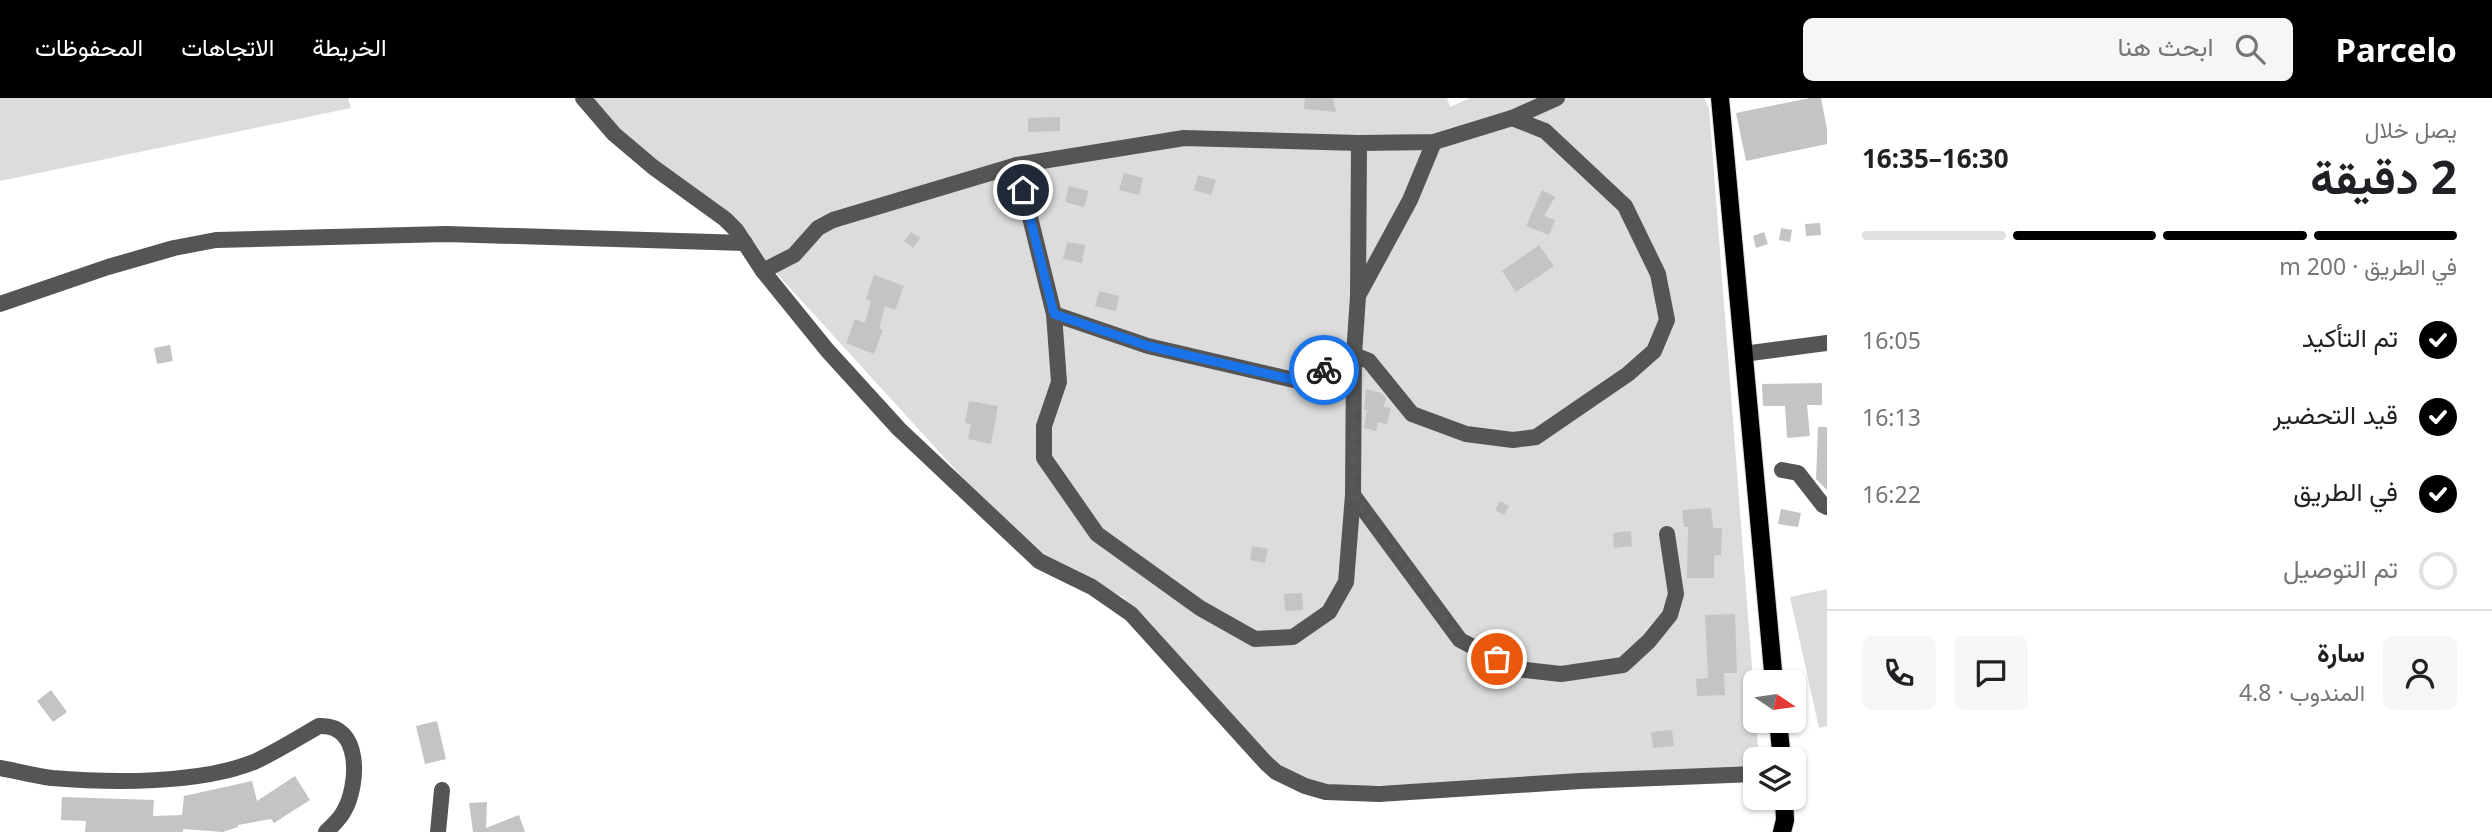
<!DOCTYPE html>
<html lang="ar">
<meta charset="utf-8">
<style>
body{margin:0;font-family:"Noto Sans",Vazirmatn,sans-serif;background:#f6f6f6;color:#202124;direction:rtl;height:100vh;display:flex;flex-direction:column;font-size:26px;white-space:nowrap}
*{box-sizing:border-box;margin:0}
p{font-size:23px;color:#757577}
.icon{flex:none;width:38px;height:38px;fill:none;stroke:currentColor;stroke-width:2;stroke-linecap:round;stroke-linejoin:round}
.map{position:relative;flex:1;overflow:hidden;direction:ltr}
.details{display:flex;flex-direction:column;background:#fff;width:665px}
.details>*{flex:none}
.needle{width:46px;rotate:103deg}
.fabs{position:absolute;left:1743px;top:572px;display:grid;gap:14px}
.fabs a{display:grid;place-items:center;width:63px;height:63px;border-radius:10px;background:#fff;box-shadow:0 2px 5px #0004;font-size:35px}
.pin{position:absolute;display:grid;place-items:center;width:60px;height:60px;color:#fff;margin:-30px;border:4px solid #fff;border-radius:50%;box-shadow:0 2px 7px #0007}
.courier{position:absolute;display:grid;place-items:center;width:70px;height:70px;margin:-35px;border:5px solid #1a73e8;border-radius:50%;background:#fff;color:#222;box-shadow:0 2px 9px #0007}
.summary em{font-style:normal;font-weight:700}
.summary div{display:flex;flex-direction:column-reverse}
.summary{display:flex;align-items:center;justify-content:space-between;height:119px;padding:0 35px}
h1{font-size:46px;font-weight:700;line-height:52px}
.bar{display:grid;grid-template-columns:repeat(4,1fr);gap:10px 7px;align-content:center;height:84px;padding:0 35px}
.bar i{height:9px;border-radius:5px;background:#e0e0e0}
.bar .active{background:#000}
.bar p{grid-column:span 4}
.line{display:flex;align-items:center;gap:18px;padding:0 35px;border-top:2px solid #e0e0e0}
.line div{flex:1}
.round{display:grid;place-items:center;flex:none;width:74px;height:74px;border-radius:10px;background:#f6f6f6}
ol{padding:0 35px;list-style:none}
li{display:flex;align-items:center;gap:21px;height:77px}
li p{margin-inline-start:auto}
li .icon{padding:7px;border-radius:50%;background:#000;color:#fff;stroke-width:4}
li:last-child{color:#757577}
li i{width:38px;height:38px;border:4px solid #e0e0e0;border-radius:50%}
header{display:flex;align-items:center;gap:42px;box-sizing:border-box;height:98px;padding:0 35px;background:#000;color:#fff}
header strong{font-size:33px}
nav{display:flex;gap:38px;margin-inline-start:auto;font-size:24px}
.search{width:490px;height:63px;background:#f6f6f6;display:flex;align-items:center;gap:18px;box-sizing:border-box;padding:0 24px;border-radius:10px;color:#757577;font-size:26px}
main{display:flex;flex:1;min-height:0}
.map>svg:first-child{display:block}
</style>
<header>
<strong>Parcelo</strong>
<div class="search"><svg class="icon" aria-label="search" viewBox="0 0 24 24"><circle cx="10" cy="10" r="6"/><path d="M15 15l6 6"/></svg>ابحث هنا</div>
<nav><a>الخريطة</a><a>الاتجاهات</a><a>المحفوظات</a></nav>
</header>
<main>
<section class="details">
<div class="summary"><div><h1>2 دقيقة</h1><p>يصل خلال</p></div><em>16:30–16:35</em></div>
<div class="bar"><i class="active"></i><i class="active"></i><i class="active"></i><i></i><p>في الطريق · 200 m</p></div>
<ol>
<li><svg class="icon" aria-label="check" viewBox="0 0 24 24"><path d="M5 12l5 5 9-10"/></svg>تم التأكيد<p>16:05</p></li>
<li><svg class="icon" aria-label="check" viewBox="0 0 24 24"><path d="M5 12l5 5 9-10"/></svg>قيد التحضير<p>16:13</p></li>
<li><svg class="icon" aria-label="check" viewBox="0 0 24 24"><path d="M5 12l5 5 9-10"/></svg>في الطريق<p>16:22</p></li>
<li><i></i>تم التوصيل</li>
</ol>
<div class="line" style="height:126px"><a class="round"><svg class="icon" aria-label="person" viewBox="0 0 24 24"><circle cx="12" cy="8" r="4"/><path d="M4 21q1-7 8-7t8 7"/></svg></a><div><b>سارة</b><p>المندوب · 4.8</p></div><a class="round"><svg class="icon" aria-label="chat" viewBox="0 0 24 24"><path d="M4 5h16v11H9l-5 4z"/></svg></a><a class="round"><svg class="icon" aria-label="phone" viewBox="0 0 24 24"><path d="M5 4h4l2 5-3 2q2 4 5 5l2-3 5 2v4C11 20 4 13 5 4z"/></svg></a></div>
</section>
<div class="map">
<svg width="1827" height="734" viewBox="0 0 1827 734">
<rect width="100%" height="100%" fill="#fff"/>
<g fill="#dcdcdc">
<polygon points="0,0 348,0 351,10 0,83"/>
<polygon points="590,0 1447,0 1450,9 1470,0 1704,0 1709,10 1759,661 1755,662 1755,671 1343,689 1281,677 1123,499 1033,457 749,145 634,57"/>
<polygon points="1827,491 1827,628 1819,630 1790,499"/>
</g>
<g fill="#c4c4c4">
<polygon points="1305,0 1333,0 1336,14 1304,11"/>
<polygon points="1810,0 1821,0 1827,31 1827,46 1746,63 1736,15"/>
<polygon points="1060,19 1060,33 1028,34 1028,20"/>
<polygon points="1124,75 1143,80 1139,97 1119,92"/>
<polygon points="1198,77 1216,82 1211,97 1194,92"/>
<polygon points="1069,88 1089,93 1084,109 1065,104"/>
<polygon points="1542,92 1555,99 1544,118 1555,122 1549,137 1526,128"/>
<polygon points="1820,125 1821,137 1806,138 1805,126"/>
<polygon points="1781,130 1792,132 1790,144 1779,142"/>
<polygon points="911,134 920,140 913,150 904,143"/>
<polygon points="1764,134 1768,146 1756,150 1753,138"/>
<polygon points="1067,144 1085,147 1082,165 1063,161"/>
<polygon points="1539,147 1554,168 1516,194 1502,173"/>
<polygon points="874,177 904,188 895,212 885,208 879,231 883,232 874,256 846,245 855,221 865,225 871,203 866,201"/>
<polygon points="1099,193 1119,198 1116,213 1095,208"/>
<polygon points="170,247 173,263 157,266 154,250"/>
<polygon points="1822,285 1822,307 1807,307 1810,338 1787,340 1785,308 1763,308 1762,286"/>
<polygon points="1366,291 1381,295 1386,300 1384,309 1391,310 1387,326 1378,324 1376,333 1364,330 1367,312 1364,312"/>
<polygon points="969,303 998,308 991,346 968,341 971,326 965,325"/>
<polygon points="1818,329 1827,329 1827,392 1816,381"/>
<polygon points="1500,403 1509,408 1504,417 1495,412"/>
<polygon points="1711,410 1713,430 1722,430 1721,457 1714,457 1714,480 1687,480 1688,429 1684,429 1682,412"/>
<polygon points="1781,411 1801,415 1798,429 1778,426"/>
<polygon points="1631,433 1632,448 1614,450 1613,435"/>
<polygon points="1252,448 1268,451 1265,465 1250,462"/>
<polygon points="1302,495 1303,512 1285,513 1284,496"/>
<polygon points="1735,516 1737,575 1724,575 1725,597 1697,598 1696,581 1708,580 1705,517"/>
<polygon points="1506,536 1507,546 1494,548 1493,538"/>
<polygon points="51,592 67,614 53,624 37,603"/>
<polygon points="437,623 446,661 425,666 416,628"/>
<polygon points="1672,632 1674,648 1653,650 1651,634"/>
<polygon points="295,678 310,702 274,725 271,721 238,727 238,729 223,734 183,731 183,734 85,734 86,723 61,722 62,699 154,702 153,718 182,717 184,698 252,683 257,703"/>
<polygon points="487,704 486,730 519,717 525,734 473,734 469,705"/>
</g>
<g fill="none" stroke-linecap="round" stroke-linejoin="round">
<defs>
<g id="major">
<polyline points="1720,0 1774,584"/>
<polyline points="1778,623 1782,662"/>
<polyline points="1782,734 1785,722 1784,700"/>
</g>
</defs>
<use href="#major" stroke="#dbdbdb" stroke-width="20"/>
<g stroke="#555" stroke-width="16">
<polyline points="583,0 614,36 653,69 725,121 736,132 763,173 827,252 899,331 1039,463 1092,489 1131,516 1266,665 1276,674 1305,688 1326,694 1379,696 1580,683 1755,676"/>
<polyline points="1512,20 1557,0"/>
<polyline points="1017,67 1054,216 1059,284 1044,328 1044,360 1097,436 1200,510 1255,541 1293,539 1329,514 1346,484 1353,397 1354,257 1358,198 1359,45"/>
<polyline points="763,173 794,157 818,130 833,122 1017,67 1184,40 1359,45 1434,44 1512,20 1545,33 1625,108 1658,176 1667,222 1654,253 1628,276 1536,339 1513,342 1466,336 1412,316 1369,263 1354,257 1318,276 1294,282 1148,248 1054,216"/>
<polyline points="1359,196 1410,102 1434,44"/>
<polyline points="0,206 108,169 174,150 216,142 446,136 745,145"/>
<polyline points="1743,256 1827,245"/>
<polyline points="1782,372 1798,375 1823,407 1827,409"/>
<polyline points="1353,397 1460,542 1516,571 1561,576 1623,567 1649,543 1670,517 1676,496 1667,436"/>
<path d="M0 670C17 673 35 678 52 680 111 685 199 686 254 664 276 654 298 640 319 628 362 625 359 687 344 713 340 721 333 727 326 734"/>
<polyline points="438,734 442,692"/>
</g>
<use href="#major" stroke="#000" stroke-width="18"/>
</g>
<g fill="none" stroke-linecap="round" stroke-linejoin="round">
<polyline stroke="#595959" stroke-width="7" stroke-dasharray="0 12.6" points="1324,272 1354,257 1353,397 1460,542 1497,561"/>
<polyline stroke="#1a73e8" stroke-width="9" points="1023,92 1054,216 1148,248 1294,282 1324,272"/>
</g>
</svg>
<div class="fabs">
<a><svg class="needle" viewBox="-14 -14 28 28"><path d="M0-13l5 13h-10z" fill="#e53935"/><path d="M0 13l5-13h-10z" fill="#757577"/></svg></a>
<a><svg class="icon" aria-label="layers" viewBox="0 0 24 24"><path d="M12 4l9 5-9 5-9-5zM3 14l9 5 9-5"/></svg></a>
</div>
<div class="pin" style="left:1497px;top:561px;background:#ea580c"><svg class="icon" aria-label="bag" viewBox="0 0 24 24"><path d="M5 8h14l-1 12H6zM9 8a3 3 0 0 1 6 0"/></svg></div>
<div class="pin" style="left:1023px;top:92px;background:#1f2937"><svg class="icon" aria-label="home" viewBox="0 0 24 24"><path d="M3 11l9-7 9 7M6 9v11h12V9"/></svg></div>
<div class="courier" style="left:1324px;top:272px"><svg class="icon" aria-label="bike" viewBox="0 0 24 24"><circle cx="6" cy="16" r="4"/><circle cx="18" cy="16" r="4"/><path d="M6 16l4-8h5l3 8M10 8l3 8H6M13 5h3"/></svg></div>
</div>
</main>
